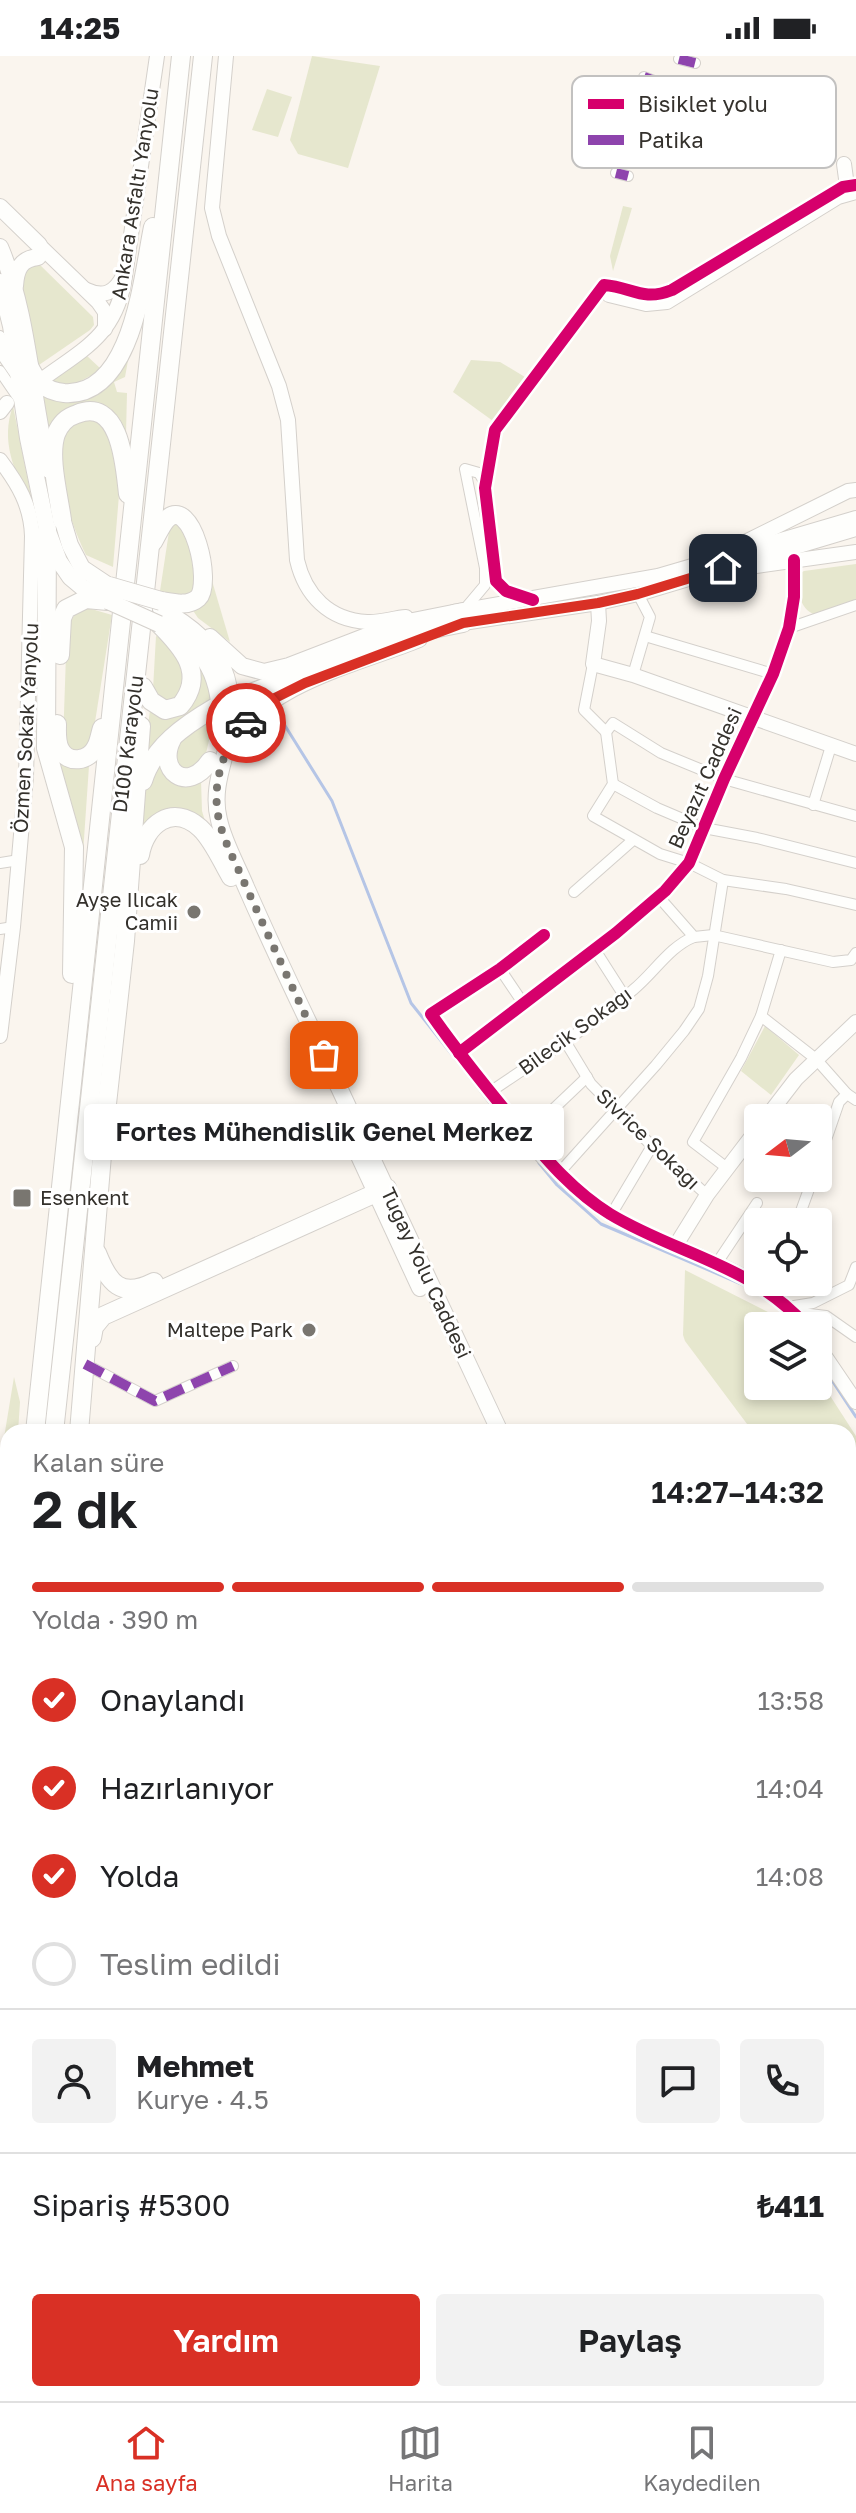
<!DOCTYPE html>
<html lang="tr">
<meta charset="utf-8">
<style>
body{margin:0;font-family:"Golos Text",sans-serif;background:#f2f2f2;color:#202124;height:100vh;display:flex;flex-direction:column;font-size:30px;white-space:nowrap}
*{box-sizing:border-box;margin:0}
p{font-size:26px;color:#757577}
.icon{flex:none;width:44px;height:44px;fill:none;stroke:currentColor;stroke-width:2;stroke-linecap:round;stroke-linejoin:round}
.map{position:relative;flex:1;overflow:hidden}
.drawer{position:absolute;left:0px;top:1368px;width:856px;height:978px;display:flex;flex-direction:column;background:#fff;border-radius:24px 24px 0 0;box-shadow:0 4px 12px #0003}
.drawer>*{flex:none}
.needle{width:52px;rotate:254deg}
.controls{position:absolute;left:744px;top:1048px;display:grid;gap:16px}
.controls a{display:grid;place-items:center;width:88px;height:88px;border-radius:8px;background:#fff;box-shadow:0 4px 12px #0003;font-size:40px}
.pin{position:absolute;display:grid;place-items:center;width:68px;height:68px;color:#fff;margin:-34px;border-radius:16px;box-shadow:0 4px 12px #0006}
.courier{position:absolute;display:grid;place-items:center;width:80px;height:80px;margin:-40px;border:6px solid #d93025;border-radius:50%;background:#fff;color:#222;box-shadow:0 2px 10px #0007}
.bubble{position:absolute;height:56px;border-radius:8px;background:#fff;box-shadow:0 4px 12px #0003;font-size:26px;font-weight:600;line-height:56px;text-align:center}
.overview em{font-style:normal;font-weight:600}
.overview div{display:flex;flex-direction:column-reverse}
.overview{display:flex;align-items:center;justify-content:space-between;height:136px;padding:0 32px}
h1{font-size:52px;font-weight:600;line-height:60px}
.bar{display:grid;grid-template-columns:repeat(4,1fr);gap:12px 8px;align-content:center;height:96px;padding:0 32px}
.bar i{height:10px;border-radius:6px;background:#e0e0e0}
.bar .on{background:#d93025}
.bar p{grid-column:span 4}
.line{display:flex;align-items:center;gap:20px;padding:0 32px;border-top:2px solid #e0e0e0}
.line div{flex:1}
.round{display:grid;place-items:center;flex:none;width:84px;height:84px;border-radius:8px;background:#f2f2f2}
ol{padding:0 32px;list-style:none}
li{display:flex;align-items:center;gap:24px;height:88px}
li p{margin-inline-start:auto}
li .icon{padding:8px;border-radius:50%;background:#d93025;color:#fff;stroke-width:4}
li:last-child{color:#757577}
li i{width:44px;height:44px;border:4px solid #e0e0e0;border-radius:50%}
.primary-button{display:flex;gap:16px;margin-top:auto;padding:16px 32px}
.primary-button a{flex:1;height:92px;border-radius:8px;background:#d93025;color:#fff;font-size:32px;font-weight:600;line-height:92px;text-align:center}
.primary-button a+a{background:#f2f2f2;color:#202124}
.status{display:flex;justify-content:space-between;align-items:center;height:56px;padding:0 40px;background:#fff;direction:ltr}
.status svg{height:22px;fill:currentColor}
.tabs{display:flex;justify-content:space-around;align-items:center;height:112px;border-top:2px solid #e0e0e0;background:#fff;font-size:22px;color:#757577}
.tabs a{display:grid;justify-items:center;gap:4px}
.tabs .on{color:#d93025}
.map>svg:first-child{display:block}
</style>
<div class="status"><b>14:25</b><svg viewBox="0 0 49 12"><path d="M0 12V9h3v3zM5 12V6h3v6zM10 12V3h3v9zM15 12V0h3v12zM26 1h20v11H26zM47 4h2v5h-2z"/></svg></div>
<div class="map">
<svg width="856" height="2345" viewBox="0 0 856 2345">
<rect width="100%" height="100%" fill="#faf5ee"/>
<g fill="#e6e7ce">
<polygon points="312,0 380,10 348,112 298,98 290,84"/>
<polygon points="267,33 292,41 278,81 252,74"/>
<polygon points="623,150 632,152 613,215 610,200"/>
<polygon points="39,208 93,261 94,269 90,274 36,311 20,225 26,211"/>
<path d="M136 274 140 275 129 299 125 321 114 326 117 336 127 337 126 378C122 366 116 360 105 354 76 338 54 357 46 385L38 337 73 342Z"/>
<polygon points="86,299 102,314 97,320 90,320 75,328 63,329 46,323"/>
<polygon points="471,304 500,306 525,321 493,365 453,336"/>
<path d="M13 350 33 450C14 417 0 385 13 350Z"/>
<path d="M85 362 101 366 115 387 119 439 113 511 86 499C74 475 58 429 60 402 61 392 64 381 66 371Z"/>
<path d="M175 466 187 476C190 489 200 526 193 535 189 540 180 541 174 543L160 535 170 469Z"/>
<path d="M856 508V546L819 560C800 556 796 535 799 518L804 515Z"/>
<polygon points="210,518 230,586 198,562 192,553"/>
<polygon points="88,552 112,559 91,691 77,698 63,686 67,570 76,557"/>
<path d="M156 580C171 586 188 612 183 629 182 635 176 642 173 647L160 645 153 633Z"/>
<polygon points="193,601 205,618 214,643 143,711 150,654 175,658"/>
<polygon points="215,659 203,710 181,716 172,692"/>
<polygon points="55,698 81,711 89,710 80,841"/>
<polygon points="163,705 201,724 202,755 207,772 189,759 145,770 139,769 144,729"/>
<polygon points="765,970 799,999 771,1039 741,1015"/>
<polygon points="685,1214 774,1259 785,1270 758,1270 758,1330 818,1330 818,1321 856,1380 856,1547 848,1534 848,1376 753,1376 685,1285 683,1279"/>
<polygon points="14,1321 20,1346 18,1376 8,1376 8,1468 0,1572 0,1406"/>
</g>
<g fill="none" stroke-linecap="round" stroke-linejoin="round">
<g stroke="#b5c5e6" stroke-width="3">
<polyline points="274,652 332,745 411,947 454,1001"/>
<polyline points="539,1107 557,1129 601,1168 746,1230"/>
<polyline points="818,1303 856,1361"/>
<polyline points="392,2338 408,2345"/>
</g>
<defs>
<g id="street">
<polyline points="679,3 695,7"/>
<polyline points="644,21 657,26"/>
<polyline points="616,117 628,120"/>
<polyline points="0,280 4,302 15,318"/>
<polyline points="0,315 19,343"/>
<path d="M527 542C510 536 498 533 493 514L485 432 495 374 604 229"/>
<polyline points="464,554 485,529 485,512 465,413 479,417 485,427"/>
<polyline points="789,572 856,549"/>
<polyline points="645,580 773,618"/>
<polyline points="593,608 584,654 606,676 613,667 661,697 724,723 856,760"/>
<polyline points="633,619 650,561 638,538"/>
<polyline points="606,676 613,728 593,760 660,798 689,807 723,824 786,833 856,849"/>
<polyline points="613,728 657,752 704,772 757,782 856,807"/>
<polyline points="813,749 831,690"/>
<polyline points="0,807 19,804"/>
<polyline points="574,836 633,784"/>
<polyline points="658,840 694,881 713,879 833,906 851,904 856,897"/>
<polyline points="0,873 13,871"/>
<polyline points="595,894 625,941"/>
<polyline points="500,913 523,947"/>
<polyline points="761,960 816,1003 847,1038 856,1044"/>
<polyline points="565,985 591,1028 652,1090 707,1139"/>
<polyline points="459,997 431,958 500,913 544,879"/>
<path d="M490 1036C538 1003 589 972 633 934 653 918 670 890 694 881"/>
<polyline points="526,1079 587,1021"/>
<polyline points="818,1107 839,1046 847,1038"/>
<polyline points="727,1112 693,1086 741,1002 761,960 781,894"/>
<polyline points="559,1117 656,1009 684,975 699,953 708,920 723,824"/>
<polyline points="611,1159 652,1090"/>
<polyline points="797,1166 813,1122"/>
<polyline points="717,1207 757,1147"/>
<polyline points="788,1251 813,1247 849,1229 856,1211"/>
<polyline points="793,1256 826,1260 856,1281"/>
<polyline points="85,1308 155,1345 233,1310"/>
<polyline points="848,1738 856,1729"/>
<polyline points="848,1987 856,1983"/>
<polyline points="848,2090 856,2086"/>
<polyline points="848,2166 856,2186"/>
<polyline points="165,2338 191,2345"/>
<polyline points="412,2338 433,2345"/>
<polyline points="333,2345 334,2338"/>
<polyline points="520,2345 522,2338"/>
<polyline points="638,2345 641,2338"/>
<polyline points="723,2345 725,2338"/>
<polyline points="800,2345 802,2338"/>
</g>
<g id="secondary">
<path d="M226 0 212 152 219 180 279 330 288 364 297 504C305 539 329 564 367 566 380 567 393 562 406 561"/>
<polyline points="844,108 847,130"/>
<polyline points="39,189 98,246 105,256 105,273"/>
<polyline points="604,229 609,239 646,248 667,246 838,141 856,136"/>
<path d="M87 234C104 242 115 236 123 220"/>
<path d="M44 322C84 293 114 279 124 227L157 0"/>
<polyline points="0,356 7,347"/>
<path d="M0 404C18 428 31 449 32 480L26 721 13 871 0 980"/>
<polyline points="735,491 848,435 856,434"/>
<path d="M794 504V541L789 572 773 618 724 723 689 807 665 835 616 877 459 997C504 1053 548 1120 610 1158 676 1199 751 1206 806 1270"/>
<polyline points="756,510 856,496"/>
<polyline points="598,547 599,565 593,608 633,619 856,698"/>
<polyline points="454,556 658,520 856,462"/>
<polyline points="463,567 598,547 638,538 856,473"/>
<polyline points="766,1062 796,1023 856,966"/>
<polyline points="676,1189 707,1139 758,1072"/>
<polyline points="818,1290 856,1346"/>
<polyline points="0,2094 8,2003"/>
<polyline points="0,2125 8,2125"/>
<polyline points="0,2270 1,2345"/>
<polyline points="848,2290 856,2293"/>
</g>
<g id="primary">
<polyline points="0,151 39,189"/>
<path d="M0 191C29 259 31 341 49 414"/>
<polyline points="0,226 11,270 28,382 47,473 59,505 70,521 82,531 106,544"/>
<path d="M15 230C16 214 20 203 38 201"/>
<polyline points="59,452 70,489 82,512 109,530"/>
<path d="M161 553C225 588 241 627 225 698 219 720 213 741 219 764 224 787 237 809 246 831 268 881 291 930 315 980 377 1112 437 1244 500 1376"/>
<path d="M164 571C202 590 219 616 220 660"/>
<polyline points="210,581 242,610 264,616 289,610 398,568 463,555"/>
<path d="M230 688C268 626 355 609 419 583"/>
<polyline points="341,1061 420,1232"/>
<polyline points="848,1919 856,1927"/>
</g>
<g id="highway">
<path d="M28 308C36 325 44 335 64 337 133 342 143 219 153 171"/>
<path d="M62 464C59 441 48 400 56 378 60 368 67 361 77 358 121 340 125 412 128 438"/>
<polyline points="47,473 46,692 74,791 72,918"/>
<path d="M153 486C157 479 161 470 166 464 192 437 213 528 198 542 188 551 173 547 161 545"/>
<polyline points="60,599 62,562 66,553 86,543 108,545"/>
<path d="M143 631 151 645 165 654 180 650C207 618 182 591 159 568"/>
<polyline points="240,641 408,578 463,567"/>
<path d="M57 668C57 677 56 685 60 693 68 709 89 705 96 691 99 686 100 678 102 672"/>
<path d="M172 683C156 714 187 739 210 705"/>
<path d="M143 725C153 691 185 669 214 652"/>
<path d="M140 799C145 769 172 747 200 772 213 784 222 806 231 821"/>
<path d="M97 1197C109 1227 120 1243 154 1226"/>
<polyline points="92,1282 94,1271 103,1260 387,1132"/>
<polyline points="35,1376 181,0"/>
<polyline points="54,1376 203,0"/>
<polyline points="79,1376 104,1075 125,885 141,670"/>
<polyline points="0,1711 8,1635"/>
<polyline points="0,1881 8,1804"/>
</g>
</defs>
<use href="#street" stroke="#d4d0cb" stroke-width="12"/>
<use href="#secondary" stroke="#d4d0cb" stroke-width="16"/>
<use href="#primary" stroke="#d4d0cb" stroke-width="18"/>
<use href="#highway" stroke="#d4d0cb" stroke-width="20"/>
<use href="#street" stroke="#fefefc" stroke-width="10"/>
<use href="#secondary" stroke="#fefefc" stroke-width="14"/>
<use href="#primary" stroke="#fefefc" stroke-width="16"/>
<use href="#highway" stroke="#fefefc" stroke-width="18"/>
<defs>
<polyline id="primary-bridge" points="108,545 159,568"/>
<polyline id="highway-bridge" points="109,530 161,545"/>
</defs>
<use href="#primary-bridge" stroke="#d4d0cb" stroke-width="18" stroke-linecap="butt"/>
<use href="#highway-bridge" stroke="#d4d0cb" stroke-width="20" stroke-linecap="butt"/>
<use href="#primary-bridge" stroke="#fefefc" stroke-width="16"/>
<use href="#highway-bridge" stroke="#fefefc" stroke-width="18"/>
<g stroke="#8e44ad" stroke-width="10" stroke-dasharray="20 10" stroke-linecap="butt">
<polyline points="679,3 695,7"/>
<polyline points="644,21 657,26"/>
<polyline points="616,117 628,120"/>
<polyline points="85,1308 155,1345 233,1310"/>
</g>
<defs>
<g id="cycleway">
<path d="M533 544 506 535 496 525 485 432 495 374 604 229C632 231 642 246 672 234L843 131 856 129"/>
<path d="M544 879 500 913 431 958C457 995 485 1030 514 1065 543 1099 571 1134 610 1158 676 1198 753 1209 806 1270"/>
<polyline points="459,997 616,877 665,835 689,807 724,723 773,618 789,572 794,541 794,504"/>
</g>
</defs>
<use href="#cycleway" stroke="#fff" stroke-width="17"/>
<use href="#cycleway" stroke="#d6006c" stroke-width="12"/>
</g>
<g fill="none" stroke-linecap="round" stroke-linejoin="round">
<path stroke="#797670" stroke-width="8" stroke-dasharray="0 14.4" d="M246 667C225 688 214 722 217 751 219 777 234 803 244 826 270 884 297 941 324 999"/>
<polyline stroke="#d93025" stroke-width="10" points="246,667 275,642 305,627 463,567 598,547 638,538 723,512"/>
</g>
<g fill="#797670" stroke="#fff" stroke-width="3">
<circle cx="194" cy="856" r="8"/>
<rect x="12" y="1132" width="20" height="20" rx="4"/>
<circle cx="309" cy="1274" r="8"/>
</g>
<g text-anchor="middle" stroke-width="6" stroke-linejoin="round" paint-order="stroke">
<g font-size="20" fill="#34312c" stroke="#fff">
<text transform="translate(135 138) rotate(-81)" y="7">Ankara Asfaltı Yanyolu</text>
<text transform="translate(26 672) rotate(-87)" y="7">Özmen Sokak Yanyolu</text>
<text transform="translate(128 688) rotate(-83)" y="7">D100 Karayolu</text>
<text transform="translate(705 722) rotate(-66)" y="7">Beyazıt Caddesi</text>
<text transform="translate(575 975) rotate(-36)" y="7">Bilecik Sokağı</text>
<text transform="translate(648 1083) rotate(44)" y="7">Sivrice Sokağı</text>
<text transform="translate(426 1217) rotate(65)" y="7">Tugay Yolu Caddesi</text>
</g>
<g font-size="20" fill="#34312c" stroke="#fff" text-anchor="end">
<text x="178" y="851">Ayşe Ilıcak<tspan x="178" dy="23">Camii</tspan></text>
<text x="40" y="1149" text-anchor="start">Esenkent</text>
<text x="293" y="1281">Maltepe Park</text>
</g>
</g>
<rect x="572" y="20" width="264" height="92" rx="12" fill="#fff" stroke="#c2c1c0" stroke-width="2"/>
<rect x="588" y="43" width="36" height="10" fill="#d6006c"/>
<rect x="588" y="79" width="36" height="10" fill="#8e44ad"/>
<g font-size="22" fill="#34312c">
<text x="638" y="56">Bisiklet yolu</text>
<text x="638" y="92">Patika</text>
</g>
</svg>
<div class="controls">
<a><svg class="needle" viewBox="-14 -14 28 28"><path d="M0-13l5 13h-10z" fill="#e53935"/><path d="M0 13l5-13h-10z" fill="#757577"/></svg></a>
<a><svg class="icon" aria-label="locate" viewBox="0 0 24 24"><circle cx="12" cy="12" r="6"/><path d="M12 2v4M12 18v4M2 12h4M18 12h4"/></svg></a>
<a><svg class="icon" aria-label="layers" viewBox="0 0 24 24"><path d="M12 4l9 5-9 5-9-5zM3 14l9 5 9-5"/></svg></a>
</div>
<div class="pin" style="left:324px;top:999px;background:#ea580c"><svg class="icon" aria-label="bag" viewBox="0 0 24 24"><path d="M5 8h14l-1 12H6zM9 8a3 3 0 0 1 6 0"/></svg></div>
<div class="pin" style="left:723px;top:512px;background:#1f2937"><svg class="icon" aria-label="home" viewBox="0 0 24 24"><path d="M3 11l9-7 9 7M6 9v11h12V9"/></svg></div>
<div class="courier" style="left:246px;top:667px"><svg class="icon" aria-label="car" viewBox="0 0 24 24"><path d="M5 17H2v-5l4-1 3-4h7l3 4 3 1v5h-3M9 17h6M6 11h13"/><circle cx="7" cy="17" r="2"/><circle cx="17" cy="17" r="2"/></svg></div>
<div class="bubble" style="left:84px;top:1048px;width:480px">Fortes Mühendislik Genel Merkez</div>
<section class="drawer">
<div class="overview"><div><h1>2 dk</h1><p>Kalan süre</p></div><em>14:27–14:32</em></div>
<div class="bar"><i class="on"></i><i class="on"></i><i class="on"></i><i></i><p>Yolda · 390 m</p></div>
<ol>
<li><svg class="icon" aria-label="check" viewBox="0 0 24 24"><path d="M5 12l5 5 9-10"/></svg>Onaylandı<p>13:58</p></li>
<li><svg class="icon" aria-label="check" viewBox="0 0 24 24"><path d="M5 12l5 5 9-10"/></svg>Hazırlanıyor<p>14:04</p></li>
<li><svg class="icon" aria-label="check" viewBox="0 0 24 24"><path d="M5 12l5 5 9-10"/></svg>Yolda<p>14:08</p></li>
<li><i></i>Teslim edildi</li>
</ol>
<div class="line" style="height:144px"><a class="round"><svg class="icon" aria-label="person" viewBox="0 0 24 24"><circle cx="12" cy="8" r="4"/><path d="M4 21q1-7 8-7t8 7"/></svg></a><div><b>Mehmet</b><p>Kurye · 4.5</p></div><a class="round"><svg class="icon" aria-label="chat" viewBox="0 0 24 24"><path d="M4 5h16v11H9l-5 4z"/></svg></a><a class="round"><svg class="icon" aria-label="phone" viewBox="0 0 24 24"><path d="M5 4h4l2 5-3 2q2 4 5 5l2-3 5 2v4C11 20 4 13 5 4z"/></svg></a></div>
<div class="line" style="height:104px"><div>Sipariş #5300</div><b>₺411</b></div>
<div class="primary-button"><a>Yardım</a><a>Paylaş</a></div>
</section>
</div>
<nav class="tabs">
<a class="on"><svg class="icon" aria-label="home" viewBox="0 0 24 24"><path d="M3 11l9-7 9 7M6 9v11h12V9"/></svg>Ana sayfa</a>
<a><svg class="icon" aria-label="map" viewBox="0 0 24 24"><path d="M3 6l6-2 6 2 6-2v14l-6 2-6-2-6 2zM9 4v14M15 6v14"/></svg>Harita</a>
<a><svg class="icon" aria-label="saved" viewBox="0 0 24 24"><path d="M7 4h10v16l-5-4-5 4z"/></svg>Kaydedilen</a>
</nav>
